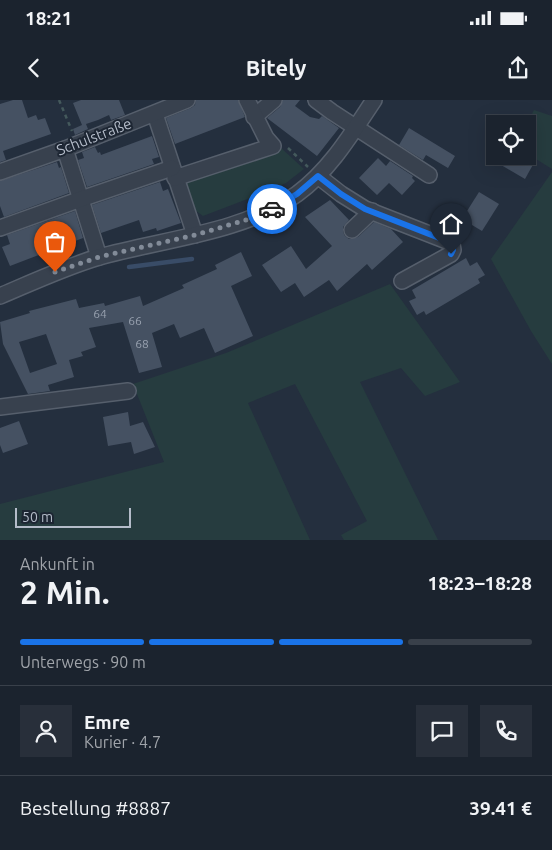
<!DOCTYPE html>
<html lang="de">
<meta charset="utf-8">
<style>
body{margin:0;font-family:Ubuntu,sans-serif;background:#282f3a;color:#f1f3f6;height:100vh;display:flex;flex-direction:column;font-size:19px;white-space:nowrap}
*{box-sizing:border-box;margin:0}
p{font-size:16px;color:#a0a4aa}
.icon{flex:none;width:28px;height:28px;fill:none;stroke:currentColor;stroke-width:2;stroke-linecap:round;stroke-linejoin:round}
.map{position:relative;height:440px;overflow:hidden}
.drawer{display:flex;flex-direction:column;background:#1b232e;flex:1}
.drawer>*{flex:none}
.buttons{position:absolute;left:486px;top:15px;display:grid;gap:10px}
.buttons a{display:grid;place-items:center;width:50px;height:50px;border-radius:0px;background:#1b232e;box-shadow:0 5px 20px #0002,0 0 0 1px #39404a;font-size:25px}
.scale{position:absolute;left:15px;bottom:12px;width:116px;box-sizing:border-box;padding-left:5px;border:2px solid #b4bcc9;border-top:0;font-size:14px;line-height:18px;white-space:nowrap;color:#b4bcc9;-webkit-text-stroke:4px #1d2633;paint-order:stroke}
.pin{position:absolute;display:grid;place-items:center;width:42px;height:42px;color:#fff;margin:-51px -21px;border-radius:50% 50% 50% 0;rotate:-45deg;box-shadow:0 0 5px #0007}
.pin .icon{rotate:45deg}
.courier{position:absolute;display:grid;place-items:center;width:50px;height:50px;margin:-25px;border:4px solid #1a73e8;border-radius:50%;background:#fff;color:#222;box-shadow:0 1px 6px #0007}
.headline em{font-style:normal;font-weight:600}
.headline div{display:flex;flex-direction:column-reverse}
.headline{display:flex;align-items:center;justify-content:space-between;height:85px;padding:0 20px}
h1{font-size:32px;font-weight:600;line-height:38px}
.bar{display:grid;grid-template-columns:repeat(4,1fr);gap:8px 5px;align-content:center;height:60px;padding:0 20px}
.bar i{height:6px;border-radius:4px;background:#39404a}
.bar .active{background:#1a73e8}
.bar p{grid-column:span 4}
.line{display:flex;align-items:center;gap:12px;padding:0 20px;border-top:1px solid #39404a}
.line div{flex:1}
.round{display:grid;place-items:center;flex:none;width:52px;height:52px;border-radius:0px;background:#282f3a}
.status{display:flex;justify-content:space-between;align-items:center;height:35px;padding:0 25px;background:#1b232e;direction:ltr}
.status svg{height:14px;fill:currentColor}
header{display:flex;justify-content:space-between;align-items:center;height:65px;padding:0 20px;background:#1b232e;font-size:22px;font-weight:600}
.map>svg:first-child{display:block}
</style>
<div class="status"><b>18:21</b><svg viewBox="0 0 49 12"><path d="M0 12V9h3v3zM5 12V6h3v6zM10 12V3h3v9zM15 12V0h3v12zM26 1h20v11H26zM47 4h2v5h-2z"/></svg></div>
<header><svg class="icon" aria-label="back" viewBox="0 0 24 24"><path d="M15 5l-7 7 7 7"/></svg>Bitely<svg class="icon" aria-label="share" viewBox="0 0 24 24"><path d="M12 15V3M7 8l5-5 5 5M5 13v7h14v-7"/></svg></header>
<div class="map">
<svg width="552" height="440" viewBox="0 0 552 440">
<rect width="100%" height="100%" fill="#242f3e"/>
<g fill="#263c3f">
<polygon points="534,10 552,16 552,69 528,54 527,24"/>
<polygon points="280,47 304,69 286,83 266,92 203,116 192,108 182,80"/>
<polygon points="552,72 552,264 531,231 491,159"/>
<polygon points="390,184 460,282 425,296 401,268 360,282 438,440 344,440 341,435 367,421 295,284 248,303 310,440 0,440 0,404 164,362 133,284 226,253"/>
</g>
<g fill="none" stroke-linecap="round" stroke-linejoin="round">
<polyline stroke="#394c67" stroke-width="4.5" points="129,167 192,159"/>
</g>
<g fill="#455162" fill-rule="evenodd">
<polygon points="13,0 22,0 28,18 36,15 38,20 45,18 51,34 3,51 6,60 0,62 0,4"/>
<polygon points="81,0 119,0 125,15 111,20 109,15 98,20 86,24 88,29 75,35 73,29 82,25 73,3"/>
<polygon points="196,0 238,0 245,17 175,44 166,18 191,8 195,5"/>
<polygon points="283,0 300,0 295,6 310,17 319,19 322,16 339,28 317,56 267,18 280,7"/>
<polygon points="409,28 455,56 448,68 426,55 423,60 399,45"/>
<polygon points="152,36 159,57 152,59 154,64 87,87 78,60 84,58 82,52 95,47 98,53 100,52 101,55"/>
<polygon points="486,56 526,56 535,61 525,79"/>
<polygon points="378,58 386,66 390,61 413,76 412,78 415,81 402,95 389,83 377,95 359,78"/>
<polygon points="57,62 59,68 61,67 69,93 4,117 0,106 0,81"/>
<polygon points="160,82 163,91 168,89 181,123 157,131 156,128 143,132 139,120 101,133 92,105"/>
<polygon points="479,92 499,104 482,131 462,119"/>
<polygon points="330,100 349,120 343,127 343,132 345,136 349,139 358,137 374,122 391,129 403,142 372,170 367,164 337,191 329,180 304,197 295,183 281,192 262,165 291,146 306,169 332,146 305,117"/>
<polygon points="75,111 83,138 10,166 2,147 10,144 7,135"/>
<path d="M241 152 252 176 231 186 253 236 215 253 204 228 180 238 174 224 152 233 162 267 139 273 123 222 89 228 96 247 81 252 83 256 69 260 74 277 48 285 50 291 28 294 3 244 0 222 30 213 29 211 76 199 79 208 104 203 105 206 140 196 143 206 184 188 182 185 217 169 215 165ZM46 234 57 264 30 273 19 242Z"/>
<polygon points="466,158 470,166 477,162 485,175 478,179 480,183 426,215 424,211 417,215 409,201 416,198 412,190"/>
<polygon points="128,312 130,326 143,322 155,347 134,354 131,342 108,346 103,317"/>
<polygon points="19,321 28,344 3,353 0,345 0,328"/>
</g>
<g fill="none" stroke-linecap="round" stroke-linejoin="round">
<defs>
<g id="minor">
<polyline points="316,0 332,12 429,75"/>
<polyline points="155,14 195,135"/>
<polyline points="254,17 274,0"/>
<polyline points="65,49 99,157"/>
<polyline points="0,72 65,49 187,0"/>
<polyline points="318,76 341,94 365,109 447,141 452,144 453,150 451,154 402,181"/>
<polyline points="175,78 273,46 266,38 247,0"/>
<polyline points="0,128 81,99 172,68"/>
<polyline points="352,130 372,111"/>
<path d="M0 196C33 182 65 167 99 157 163 139 243 133 297 94 330 70 352 33 374 0"/>
<polyline points="0,307 128,291"/>
</g>
</defs>
<use href="#minor" stroke="#565f6c" stroke-width="18"/>
<g stroke="#44595c" stroke-width="2.5" stroke-dasharray="4 4" stroke-linecap="butt">
<polyline points="59,0 72,31"/>
<polyline points="288,48 308,67"/>
</g>
<use href="#minor" stroke="#38414e" stroke-width="15"/>
</g>
<g fill="none" stroke-linecap="round" stroke-linejoin="round">
<polyline stroke="#828b98" stroke-width="5" stroke-dasharray="0 9" points="55,172 99,157 195,135 246,120 272,109"/>
<polyline stroke="#1a73e8" stroke-width="6" points="272,109 297,94 318,76 341,94 365,109 447,141 452,144 453,150 451,154"/>
</g>
<g text-anchor="middle" stroke-width="4" stroke-linejoin="round" paint-order="stroke">
<g font-size="12" fill="#98a1af">
<text x="100" y="218">64</text>
<text x="135" y="225">66</text>
<text x="142" y="248">68</text>
</g>
<g font-size="15" fill="#b4bcc9" stroke="#1d2633">
<text transform="translate(94 37) rotate(-21)" y="5">Schulstraße</text>
</g>
</g>
</svg>
<div class="buttons">
<a><svg class="icon" aria-label="locate" viewBox="0 0 24 24"><circle cx="12" cy="12" r="6"/><path d="M12 2v4M12 18v4M2 12h4M18 12h4"/></svg></a>
</div>
<div class="scale">50 m</div>
<div class="pin" style="left:55px;top:172px;background:#ea580c"><svg class="icon" aria-label="bag" viewBox="0 0 24 24"><path d="M5 8h14l-1 12H6zM9 8a3 3 0 0 1 6 0"/></svg></div>
<div class="pin" style="left:451px;top:154px;background:#1f2937"><svg class="icon" aria-label="home" viewBox="0 0 24 24"><path d="M3 11l9-7 9 7M6 9v11h12V9"/></svg></div>
<div class="courier" style="left:272px;top:109px"><svg class="icon" aria-label="car" viewBox="0 0 24 24"><path d="M5 17H2v-5l4-1 3-4h7l3 4 3 1v5h-3M9 17h6M6 11h13"/><circle cx="7" cy="17" r="2"/><circle cx="17" cy="17" r="2"/></svg></div>
</div>
<section class="drawer">
<div class="headline"><div><h1>2 Min.</h1><p>Ankunft in</p></div><em>18:23–18:28</em></div>
<div class="bar"><i class="active"></i><i class="active"></i><i class="active"></i><i></i><p>Unterwegs · 90 m</p></div>
<div class="line" style="height:90px"><a class="round"><svg class="icon" aria-label="person" viewBox="0 0 24 24"><circle cx="12" cy="8" r="4"/><path d="M4 21q1-7 8-7t8 7"/></svg></a><div><b>Emre</b><p>Kurier · 4.7</p></div><a class="round"><svg class="icon" aria-label="chat" viewBox="0 0 24 24"><path d="M4 5h16v11H9l-5 4z"/></svg></a><a class="round"><svg class="icon" aria-label="phone" viewBox="0 0 24 24"><path d="M5 4h4l2 5-3 2q2 4 5 5l2-3 5 2v4C11 20 4 13 5 4z"/></svg></a></div>
<div class="line" style="height:65px"><div>Bestellung #8887</div><b>39.41 €</b></div>
</section>
